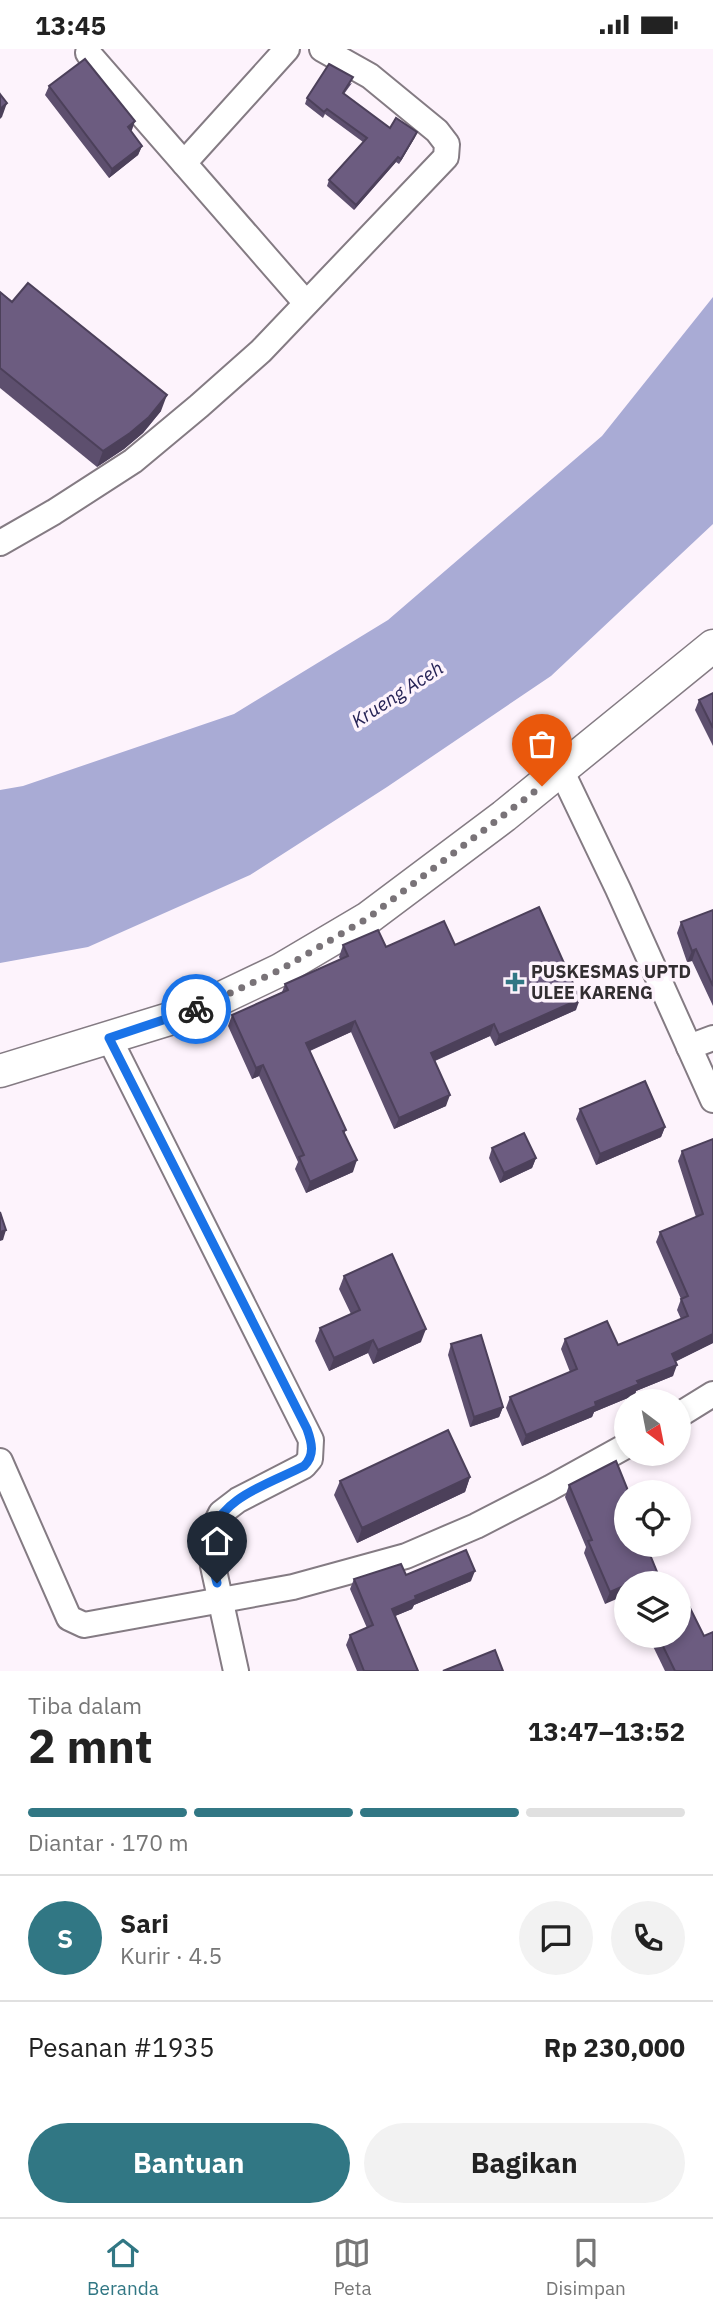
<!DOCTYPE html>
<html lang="id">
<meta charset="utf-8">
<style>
body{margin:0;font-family:"IBM Plex Sans",sans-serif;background:#f2f2f2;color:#222;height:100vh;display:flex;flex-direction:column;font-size:26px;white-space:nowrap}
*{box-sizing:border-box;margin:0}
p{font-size:23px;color:#767676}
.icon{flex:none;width:38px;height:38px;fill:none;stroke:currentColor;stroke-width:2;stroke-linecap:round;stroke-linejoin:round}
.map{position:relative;height:1622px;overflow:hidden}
.sheet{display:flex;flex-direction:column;background:#fff;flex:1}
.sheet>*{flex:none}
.needle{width:46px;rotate:148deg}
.tools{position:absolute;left:614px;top:1340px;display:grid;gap:14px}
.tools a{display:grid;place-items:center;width:77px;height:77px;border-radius:50%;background:#fff;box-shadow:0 4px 10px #0003;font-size:35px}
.pin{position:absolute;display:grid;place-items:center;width:60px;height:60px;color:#fff;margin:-72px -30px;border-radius:50% 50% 50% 0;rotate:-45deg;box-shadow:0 0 7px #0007}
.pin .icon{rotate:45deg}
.courier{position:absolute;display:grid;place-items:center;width:70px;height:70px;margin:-35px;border:5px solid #1a73e8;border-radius:50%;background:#fff;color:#222;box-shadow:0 2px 9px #0007}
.headline em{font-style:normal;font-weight:700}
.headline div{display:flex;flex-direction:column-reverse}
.headline{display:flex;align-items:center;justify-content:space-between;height:119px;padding:0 28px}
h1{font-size:46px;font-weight:700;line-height:52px}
.bar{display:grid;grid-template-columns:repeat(4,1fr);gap:10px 7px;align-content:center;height:84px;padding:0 28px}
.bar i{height:9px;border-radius:5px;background:#e0e0e0}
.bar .selected{background:#317784}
.bar p{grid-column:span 4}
.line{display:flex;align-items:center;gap:18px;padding:0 28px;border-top:2px solid #e0e0e0}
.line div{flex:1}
.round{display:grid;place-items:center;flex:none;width:74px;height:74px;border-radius:37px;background:#f2f2f2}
.button{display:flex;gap:14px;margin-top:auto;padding:14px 28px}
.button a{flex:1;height:80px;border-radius:42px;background:#317784;color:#fff;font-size:28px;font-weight:700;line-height:80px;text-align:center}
.button a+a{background:#f2f2f2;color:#222}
.status{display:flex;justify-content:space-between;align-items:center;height:49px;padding:0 35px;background:#fff;direction:ltr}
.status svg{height:19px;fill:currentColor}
.tab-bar{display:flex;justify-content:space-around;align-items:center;height:98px;border-top:2px solid #e0e0e0;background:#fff;font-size:19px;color:#767676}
.tab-bar a{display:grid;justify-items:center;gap:4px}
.tab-bar .selected{color:#317784}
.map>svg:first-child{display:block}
</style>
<div class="status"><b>13:45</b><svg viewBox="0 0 49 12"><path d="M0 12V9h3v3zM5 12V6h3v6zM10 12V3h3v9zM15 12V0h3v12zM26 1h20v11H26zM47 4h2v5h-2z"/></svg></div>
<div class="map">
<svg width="713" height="1622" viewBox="0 0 713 1622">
<rect width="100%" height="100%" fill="#fdf3fc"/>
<polygon fill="#a9abd5" points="713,248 713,475 551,627 387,738 250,826 88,898 0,914 0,741 23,737 234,665 388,571 602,387"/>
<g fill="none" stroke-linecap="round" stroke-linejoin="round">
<defs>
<g id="minor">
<polyline points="88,4 306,254"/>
<polyline points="184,114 287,0"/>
<polyline points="0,494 54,463 133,412 199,357 261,302 446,108 447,95 437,82 370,27 322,0"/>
<polyline points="561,721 618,840 713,1051"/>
<polyline points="109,989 311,1391 310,1410 304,1417 238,1451 221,1464 216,1474 210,1493 213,1517 236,1622"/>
<polyline points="689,998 713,989"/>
<polyline points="679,1366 713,1345"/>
<polyline points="0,1412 69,1569 84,1576 293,1538 406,1507 476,1477 550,1439 626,1397"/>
</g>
<polyline id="tertiary" points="0,1022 192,963 280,921 368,869 504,767 713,597"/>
</defs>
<use href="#minor" stroke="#847b83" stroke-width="28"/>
<use href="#tertiary" stroke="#847b83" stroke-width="35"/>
<use href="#minor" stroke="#fff" stroke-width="24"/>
<use href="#tertiary" stroke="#fff" stroke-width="32"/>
</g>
<g fill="#5d4f6e">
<polygon points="352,34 344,45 390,79 415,88 399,115 396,113 354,161 327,137 329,131 363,93 325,65 323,69 305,55 307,49"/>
<polygon points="49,37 132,81 131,82 142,97 138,106 109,129 45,46"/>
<polygon points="0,243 161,362 143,384 124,400 97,418 0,339"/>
<polygon points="713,644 713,697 695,661 699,651"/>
<polygon points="713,861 713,957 692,912 687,913 677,884 681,873"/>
<polygon points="343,896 386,898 455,896 576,961 495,997 490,987 435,1012 446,1057 394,1080 351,983 310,1002 346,1081 344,1085 353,1123 306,1144 295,1120 298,1113 259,1027 252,1030 228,977 232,966 282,943 285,935 341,911 339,908"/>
<polygon points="580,1060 665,1078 661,1088 596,1116 576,1070"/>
<polygon points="713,1090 713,1294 675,1313 673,1327 636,1342 635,1346 594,1363 592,1368 522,1397 506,1359 510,1348 570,1323 561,1300 565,1290 618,1296 681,1270 677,1261 681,1250 656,1193 660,1183 696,1168 678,1112 682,1102"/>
<polygon points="492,1099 536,1109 532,1119 500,1134 489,1109"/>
<polygon points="344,1227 421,1293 373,1315 368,1304 329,1322 315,1292 320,1279 351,1265 339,1240"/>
<polygon points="451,1295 503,1358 499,1368 470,1378 448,1306"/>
<polygon points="470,1428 465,1443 357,1494 334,1446 340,1432"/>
<polygon points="569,1436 626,1496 662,1535 626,1535 605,1555 584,1504 586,1498 565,1448"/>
<polygon points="406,1526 471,1532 414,1556 412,1560 395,1567 418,1622 357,1622 346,1596 350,1586 367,1579 350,1540 354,1530"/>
<polygon points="648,1587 679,1587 713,1622 665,1622"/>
</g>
<g fill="#4c405a">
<polygon points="7,54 2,68 0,70 0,60"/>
<polygon points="135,72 132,81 124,87 128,78"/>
<polygon points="417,83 415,88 399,115 401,110"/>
<polygon points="142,97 138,106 109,129 112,120"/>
<polygon points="398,108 396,113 354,161 356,156"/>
<polygon points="167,346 161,362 143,384 124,400 97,418 103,402"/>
<polygon points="696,900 692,912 687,913 692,902"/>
<polygon points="580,950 576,961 495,997 499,986"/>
<polygon points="355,972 351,983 302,1005 306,994"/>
<polygon points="494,975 490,987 427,1015 431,1004"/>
<polygon points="263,1016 259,1027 252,1030 256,1019"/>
<polygon points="450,1046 446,1057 394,1080 399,1069"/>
<polygon points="665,1078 661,1088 596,1116 600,1105"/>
<polygon points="536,1109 532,1119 500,1134 504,1124"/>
<polygon points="357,1111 353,1123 306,1144 310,1133"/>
<polygon points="6,1181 3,1191 0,1192 0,1183"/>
<polygon points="426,1280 421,1293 373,1315 378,1301"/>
<polygon points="713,1285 713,1294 668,1316 672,1305"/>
<polygon points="373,1291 368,1304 329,1322 334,1309"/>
<polygon points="677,1316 673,1327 636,1342 635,1346 594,1363 592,1368 522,1397 526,1386 637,1332"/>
<polygon points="503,1358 499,1368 470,1378 474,1368"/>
<polygon points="470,1428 465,1443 357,1494 362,1479"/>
<polygon points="475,1522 471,1532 414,1556 412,1560 388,1570 392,1560 415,1547"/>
<polygon points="626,1536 626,1546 605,1555 610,1543"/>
</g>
<g fill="#6c5c80" stroke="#4c405a" stroke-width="2">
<polygon points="85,10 135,72 128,78 142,97 112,120 49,37"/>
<polygon points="329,15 353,28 343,44 390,79 396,69 417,83 401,110 398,108 356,156 329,131 367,89 327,60 324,63 307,49"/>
<polygon points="0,45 7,54 0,60"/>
<polygon points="28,234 167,346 149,368 130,384 103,402 0,319 0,243 12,253"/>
<polygon points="713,644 713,679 699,651"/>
<polygon points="539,858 580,950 499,986 494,975 431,1004 450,1046 399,1069 355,972 306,994 346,1081 343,1082 357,1111 310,1133 299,1108 304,1106 263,1016 256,1019 232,966 288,941 285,935 348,907 343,896 378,881 386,898 444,872 455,896"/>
<polygon points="713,861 713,937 696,900 692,902 681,873"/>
<polygon points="645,1032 665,1078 600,1105 580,1060"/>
<polygon points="524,1084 536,1109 504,1124 492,1099"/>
<polygon points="713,1090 713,1285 672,1305 677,1316 637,1332 639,1335 595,1353 596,1357 526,1386 510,1348 577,1320 565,1290 607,1272 618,1296 688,1267 681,1250 688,1247 660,1183 703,1165 682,1102"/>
<polygon points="0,1163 6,1181 0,1183"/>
<polygon points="392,1205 426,1280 378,1301 373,1291 334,1309 320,1279 360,1261 344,1227"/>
<polygon points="481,1286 503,1358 474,1368 451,1295"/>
<polygon points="448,1381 470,1428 362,1479 340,1432"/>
<polygon points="616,1412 629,1444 626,1444 626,1496 646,1496 662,1535 626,1535 626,1536 610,1543 588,1492 592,1491 569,1436"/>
<polygon points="466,1501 475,1522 415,1547 416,1550 392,1560 418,1622 364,1622 350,1586 373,1576 354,1530 401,1515 406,1526"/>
<polygon points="683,1545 704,1587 713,1583 713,1622 675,1622 658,1587 679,1587 679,1548"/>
<polygon points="495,1601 503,1622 443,1622"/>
</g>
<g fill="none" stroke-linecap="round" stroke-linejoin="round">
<polyline stroke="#797378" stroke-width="7" stroke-dasharray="0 12.6" points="196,960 280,921 368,869 542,737"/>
<path stroke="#1a73e8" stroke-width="9" d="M196 960 109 989 307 1380C312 1394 315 1406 304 1417 271 1434 217 1449 210 1491 208 1505 214 1521 217 1534"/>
</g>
<path fill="#317784" stroke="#fdf3fc" stroke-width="2.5" d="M511.5 922.5h7v7h7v7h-7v7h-7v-7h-7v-7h7z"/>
<g text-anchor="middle" stroke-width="7" stroke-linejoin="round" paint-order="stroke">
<g font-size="18" font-weight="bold" fill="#322e31" stroke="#fdf3fc" text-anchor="start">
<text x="531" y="929">PUSKESMAS UPTD<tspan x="531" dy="21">ULEE KARENG</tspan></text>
</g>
<g font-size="19" font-style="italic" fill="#262356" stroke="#fdf3fc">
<text transform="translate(397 645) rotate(-33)" y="7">Krueng Aceh</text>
</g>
</g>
</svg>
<div class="tools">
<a><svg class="needle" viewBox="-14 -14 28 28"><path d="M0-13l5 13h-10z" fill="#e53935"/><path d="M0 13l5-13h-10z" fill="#767676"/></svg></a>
<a><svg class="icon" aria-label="locate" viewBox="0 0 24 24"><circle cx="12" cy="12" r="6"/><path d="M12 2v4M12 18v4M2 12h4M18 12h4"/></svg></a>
<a><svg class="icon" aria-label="layers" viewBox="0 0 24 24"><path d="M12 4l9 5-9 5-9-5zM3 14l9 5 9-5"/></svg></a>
</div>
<div class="pin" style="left:542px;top:737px;background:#ea580c"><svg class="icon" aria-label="bag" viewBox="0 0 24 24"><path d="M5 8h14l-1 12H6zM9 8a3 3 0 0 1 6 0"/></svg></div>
<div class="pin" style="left:217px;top:1534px;background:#1f2937"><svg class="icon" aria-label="home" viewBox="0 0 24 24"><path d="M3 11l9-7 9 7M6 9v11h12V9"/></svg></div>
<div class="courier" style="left:196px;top:960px"><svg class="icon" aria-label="bike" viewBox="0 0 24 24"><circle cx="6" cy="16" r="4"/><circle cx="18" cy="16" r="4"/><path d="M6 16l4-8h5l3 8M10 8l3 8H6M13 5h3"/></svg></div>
</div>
<section class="sheet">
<div class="headline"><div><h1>2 mnt</h1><p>Tiba dalam</p></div><em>13:47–13:52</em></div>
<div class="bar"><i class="selected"></i><i class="selected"></i><i class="selected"></i><i></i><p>Diantar · 170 m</p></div>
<div class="line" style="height:126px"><b class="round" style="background:#317784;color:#fff">S</b><div><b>Sari</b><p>Kurir · 4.5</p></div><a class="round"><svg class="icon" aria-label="chat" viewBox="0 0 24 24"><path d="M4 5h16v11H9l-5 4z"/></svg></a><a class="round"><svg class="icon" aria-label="phone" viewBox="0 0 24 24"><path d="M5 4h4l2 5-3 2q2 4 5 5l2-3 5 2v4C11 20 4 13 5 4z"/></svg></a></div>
<div class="line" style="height:91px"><div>Pesanan #1935</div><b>Rp 230,000</b></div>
<div class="button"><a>Bantuan</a><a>Bagikan</a></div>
</section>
<nav class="tab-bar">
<a class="selected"><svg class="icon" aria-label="home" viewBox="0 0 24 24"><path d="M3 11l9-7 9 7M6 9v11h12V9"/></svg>Beranda</a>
<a><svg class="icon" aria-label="map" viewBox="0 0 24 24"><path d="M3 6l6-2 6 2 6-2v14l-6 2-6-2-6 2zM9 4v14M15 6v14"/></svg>Peta</a>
<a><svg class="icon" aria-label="saved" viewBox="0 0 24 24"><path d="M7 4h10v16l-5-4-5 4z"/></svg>Disimpan</a>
</nav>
